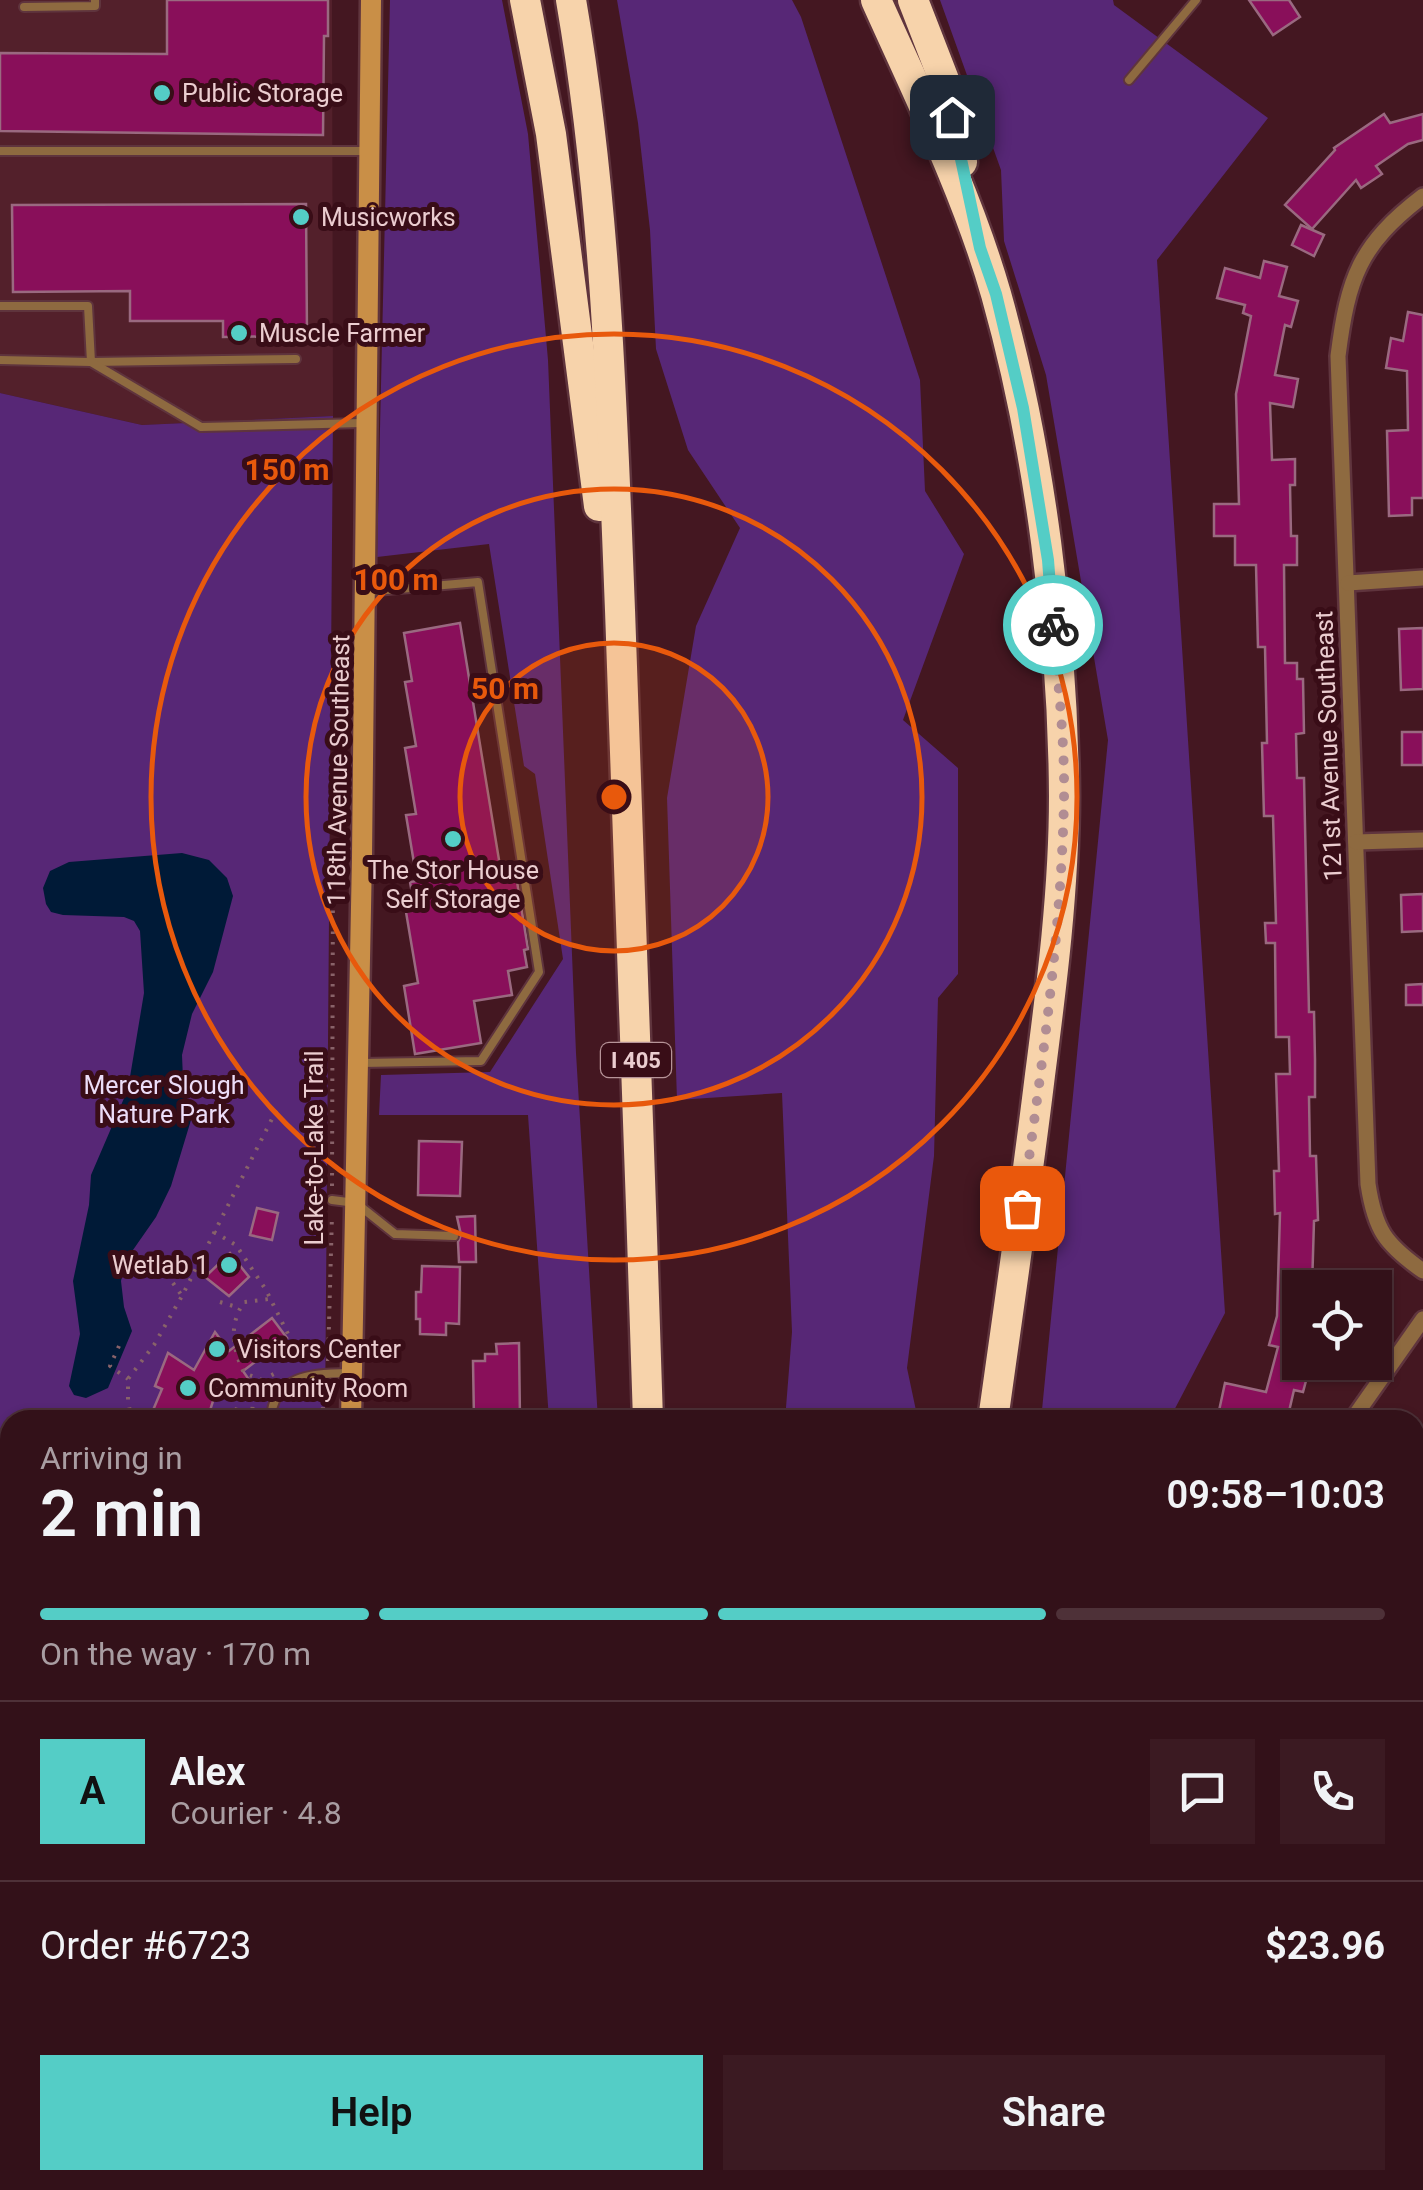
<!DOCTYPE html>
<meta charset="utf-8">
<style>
body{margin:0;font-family:Roboto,sans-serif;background:#3b1a22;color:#f1f3f6;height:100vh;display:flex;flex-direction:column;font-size:38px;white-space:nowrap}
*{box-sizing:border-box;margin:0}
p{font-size:32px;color:#a99da2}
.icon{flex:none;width:55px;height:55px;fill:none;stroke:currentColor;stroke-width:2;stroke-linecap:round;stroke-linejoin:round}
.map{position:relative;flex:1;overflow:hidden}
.side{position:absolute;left:0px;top:1410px;width:1425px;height:780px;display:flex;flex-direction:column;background:#331119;border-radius:30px 30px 0 0;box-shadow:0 2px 8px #0004,0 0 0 2px #4e3138}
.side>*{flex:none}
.fabs{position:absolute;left:1282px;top:1270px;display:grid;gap:20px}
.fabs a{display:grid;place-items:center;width:110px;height:110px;border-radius:0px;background:#331119;box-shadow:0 2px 8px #0004,0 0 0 2px #4e3138;font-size:50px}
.pin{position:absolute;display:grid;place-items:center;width:85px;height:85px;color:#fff;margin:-42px;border-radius:20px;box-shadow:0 5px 15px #0006}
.courier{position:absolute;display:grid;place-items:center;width:100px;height:100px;margin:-50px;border:8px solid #54cdc6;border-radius:50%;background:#fff;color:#222;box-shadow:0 2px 12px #0007}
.head em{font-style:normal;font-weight:600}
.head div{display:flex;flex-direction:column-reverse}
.head{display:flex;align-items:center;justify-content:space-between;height:170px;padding:0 40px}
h1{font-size:65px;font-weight:600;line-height:75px}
.bar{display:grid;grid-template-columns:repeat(4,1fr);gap:15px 10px;align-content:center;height:120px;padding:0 40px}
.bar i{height:12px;border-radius:8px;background:#4e3138}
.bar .selected{background:#54cdc6}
.bar p{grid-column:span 4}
.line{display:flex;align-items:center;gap:25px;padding:0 40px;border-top:2px solid #4e3138}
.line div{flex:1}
.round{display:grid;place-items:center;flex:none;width:105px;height:105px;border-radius:0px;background:#3b1a22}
.button{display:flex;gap:20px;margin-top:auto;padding:20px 40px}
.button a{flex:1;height:115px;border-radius:0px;background:#54cdc6;color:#111;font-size:40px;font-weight:600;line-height:115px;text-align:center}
.button a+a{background:#3b1a22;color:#f1f3f6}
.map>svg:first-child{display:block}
</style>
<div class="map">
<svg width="1423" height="2190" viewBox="0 0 1423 2190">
<rect width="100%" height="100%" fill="#441721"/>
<g fill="#53202b">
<polygon points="0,0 332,0 333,416 142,425 0,393"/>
<polygon points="358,2180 484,2180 483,2190 358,2190"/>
</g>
<g fill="#572776">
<polygon points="390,0 502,0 528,134 548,360 576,1053 598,1420 549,1420 528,1115 379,1115 381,1075 490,1072 563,959 535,774 524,766 489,544 377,557"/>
<polygon points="617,0 792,0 801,17 920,380 925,491 964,554 903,720 958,768 958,974 938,998 934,1156 907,1368 918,1420 785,1420 792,1332 782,1093 677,1100 667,798 696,626 740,528 688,450 656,349 650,230 638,123"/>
<polygon points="940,0 1113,0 1114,5 1268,118 1157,260 1225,1313 1169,1420 1041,1420 1108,740 1046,375 1004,241 1001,170"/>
<polygon points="0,393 142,425 333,416 325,1420 10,1420 10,2180 319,2180 319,2190 0,2190"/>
<polygon points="933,2180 1227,2180 1235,2190 932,2190"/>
</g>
<polygon fill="#001a37" points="182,853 209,860 227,878 233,896 213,972 192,1014 182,1055 183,1079 191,1120 171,1186 156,1217 126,1260 121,1281 124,1307 132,1331 108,1388 86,1398 74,1395 69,1386 80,1334 73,1281 89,1205 91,1175 128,1089 144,993 140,931 134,921 124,917 63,915 51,912 46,904 43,888 50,871 69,862"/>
<g fill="#890f5a" stroke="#9a6980" stroke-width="2.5">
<polygon points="167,0 328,0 328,36 324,36 323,135 0,131 0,53 167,54"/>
<polygon points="1249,0 1289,0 1300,17 1273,35"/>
<polygon points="1384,114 1390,123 1423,114 1423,140 1408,144 1376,166 1382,174 1361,188 1356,180 1312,229 1285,205 1335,150 1334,148"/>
<polygon points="306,204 307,336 223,337 223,321 130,321 130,291 13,292 12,205"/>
<polygon points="1301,225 1324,235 1314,256 1292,245"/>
<polygon points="1264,261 1287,267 1279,296 1298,301 1291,327 1285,325 1275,375 1298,379 1293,407 1270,403 1272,460 1295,459 1295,485 1290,485 1291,536 1297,536 1297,565 1284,565 1285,663 1297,663 1297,679 1303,679 1304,733 1296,734 1297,778 1304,778 1309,1012 1314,1012 1315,1059 1315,1097 1309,1097 1310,1156 1316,1156 1318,1220 1314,1221 1312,1288 1300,1288 1300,1362 1311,1362 1303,1392 1294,1390 1287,1420 1256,1415 1254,1420 1217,1420 1225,1383 1266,1392 1278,1347 1269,1345 1277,1316 1280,1213 1275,1214 1274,1171 1279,1171 1276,1074 1290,1074 1289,1037 1276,1037 1275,943 1266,943 1265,923 1276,923 1273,816 1264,816 1262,743 1267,743 1265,647 1258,647 1256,565 1235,565 1235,536 1214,536 1214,504 1239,504 1236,394 1251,316 1243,313 1245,305 1217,298 1225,268 1260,278"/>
<polygon points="1408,312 1423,315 1423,498 1412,498 1412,515 1389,516 1387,431 1408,430 1407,371 1386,368 1391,338 1403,341"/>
<polygon points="460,623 500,866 514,863 528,949 524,950 527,967 508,971 512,995 474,1001 481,1043 415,1054 404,986 418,983 406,912 415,910 410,882 417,881 406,815 416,814 405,748 416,746 405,682 412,681 404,633"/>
<polygon points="1423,628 1423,689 1401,690 1399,629"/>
<rect x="1402" y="732" width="21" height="33"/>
<polygon points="1423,894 1423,931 1402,932 1401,895"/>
<polygon points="1423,984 1423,1005 1406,1005 1406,985"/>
<polygon points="419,1141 462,1142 460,1196 418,1195"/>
<polygon points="257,1208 278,1213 272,1240 250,1235"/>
<polygon points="475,1216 476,1262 459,1262 458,1242 461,1235 457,1217"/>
<polygon points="230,1253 249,1277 229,1296 205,1277"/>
<polygon points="422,1266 460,1267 459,1324 446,1323 446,1335 420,1334 420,1319 416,1319 416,1292 421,1292"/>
<polygon points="272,1318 287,1338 243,1371 250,1381 244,1393 220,1379 207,1420 151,1415 162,1389 155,1386 168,1353 194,1370 215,1332 229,1351"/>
<polygon points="519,1343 520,1420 474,1420 473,1361 485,1361 485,1354 497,1354 496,1344"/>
</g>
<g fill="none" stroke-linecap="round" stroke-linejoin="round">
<defs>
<g id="lane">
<polyline points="24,7 95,6 95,0"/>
<polyline points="1129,80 1196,0"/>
<polyline points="0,151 365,151"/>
<polyline points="0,306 88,306 91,362 296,359"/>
<polyline points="0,360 91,362 201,427 362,423"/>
<polyline points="361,1063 481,1061 539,972 478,582 365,592"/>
<polyline points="332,1200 356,1203 395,1234 454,1236"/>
<path d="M271 1420C272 1376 312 1373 348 1373"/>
<polyline points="420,2190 431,2180"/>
</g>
<g id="street">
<path d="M1423 196C1359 245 1348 278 1338 356L1368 1184C1375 1230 1385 1244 1423 1271"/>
<polyline points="1348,583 1423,578"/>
<polyline points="1356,842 1423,840"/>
<polyline points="1352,1420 1423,1319"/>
<polyline points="1415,1733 1423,1732"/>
<polyline points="1404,2180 1412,2190"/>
</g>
<g id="secondary">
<polyline points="351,1420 362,856 371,0"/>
<polyline points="341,2190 341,2180"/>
</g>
<g id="highway">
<polyline points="525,0 551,134 599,506"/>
<path d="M571 0C606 202 612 406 620 610 631 880 639 1150 648 1420"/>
<path d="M876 0C919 96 967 193 996 294 1040 450 1063 634 1064 796 1064 889 1052 983 1040 1075 1026 1190 1009 1305 993 1420"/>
<polyline points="913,0 946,85 962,162"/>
<polyline points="671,2180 672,2190"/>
<polyline points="899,2190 900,2180"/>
</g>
</defs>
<use href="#lane" stroke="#5f343d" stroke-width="12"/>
<use href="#street" stroke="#5f343d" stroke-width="20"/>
<use href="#secondary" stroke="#5f343d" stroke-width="25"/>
<use href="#highway" stroke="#5f343d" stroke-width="35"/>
<g stroke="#886269" stroke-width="4" stroke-dasharray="2.5 8" stroke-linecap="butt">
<polyline points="332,1186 333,876"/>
<polyline points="214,1232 236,1245 266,1290 289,1336 289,1339 264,1360"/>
<polyline points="173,1283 182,1296"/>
<polyline points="220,1302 240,1308"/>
<polyline points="119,1346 110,1366 128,1379"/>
<polyline points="328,1361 332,1215"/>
<path d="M262 1380 244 1373C233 1349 228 1326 244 1302L269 1299"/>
<polyline points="132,1420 128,1402 128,1379 154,1345 182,1296 279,1105"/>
<polyline points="233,1420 239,1401 238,1390"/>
<path d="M252 1420C253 1393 252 1384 278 1372"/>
<polyline points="322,1420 325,1385"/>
<polyline points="70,2180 71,2190"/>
</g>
<use href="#lane" stroke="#8e6a40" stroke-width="8"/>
<use href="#street" stroke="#8e6a40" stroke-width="15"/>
<use href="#secondary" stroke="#c98f47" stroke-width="20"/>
<use href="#highway" stroke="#f7d3ab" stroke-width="30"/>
</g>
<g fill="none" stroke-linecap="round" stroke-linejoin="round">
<path stroke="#b18d93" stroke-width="10" stroke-dasharray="0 18" d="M1022 1208C1041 1072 1061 937 1064 800 1065 741 1058 683 1053 625"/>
<polyline stroke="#54cdc6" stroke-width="12" points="952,117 980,248 996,294 1023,408 1048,560 1053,625"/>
</g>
<circle cx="614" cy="797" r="154" fill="#e8590c" fill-opacity=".12"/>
<g fill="none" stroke="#e8590c" stroke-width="5">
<circle cx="614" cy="797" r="154"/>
<circle cx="614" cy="797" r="308"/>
<circle cx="614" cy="797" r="463"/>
</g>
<g fill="#54cdc6" stroke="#390d17" stroke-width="4">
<circle cx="162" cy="93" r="10"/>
<circle cx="301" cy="217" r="10"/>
<circle cx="239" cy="333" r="10"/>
<circle cx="453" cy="839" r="10"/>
<circle cx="229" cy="1265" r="10"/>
<circle cx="217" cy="1349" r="10"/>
<circle cx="188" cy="1388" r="10"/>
</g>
<g text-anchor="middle" stroke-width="10" stroke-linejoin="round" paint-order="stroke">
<rect fill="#390d17" stroke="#b69398" stroke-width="2.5" x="601" y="1043" width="70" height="34" rx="8"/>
<g font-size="22" font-weight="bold" fill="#ebcdd0">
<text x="636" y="1068">I 405</text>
</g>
<g font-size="25" fill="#ebcdd0" stroke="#390d17" text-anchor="start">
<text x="182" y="102">Public Storage</text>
<text x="321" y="226">Musicworks</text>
<text x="259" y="342">Muscle Farmer</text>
<text x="453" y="879" text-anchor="middle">The Stor House<tspan x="453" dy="29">Self Storage</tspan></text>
<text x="209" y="1274" text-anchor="end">Wetlab 1</text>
<text x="237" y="1358">Visitors Center</text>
<text x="208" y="1397">Community Room</text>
</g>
<g font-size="25" fill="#ebcdd0" stroke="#390d17">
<text transform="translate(1328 746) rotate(-92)" y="9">121st Avenue Southeast</text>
<text transform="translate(338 770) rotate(-89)" y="9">118th Avenue Southeast</text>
<text transform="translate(314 1148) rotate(-90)" y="9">Lake-to-Lake Trail</text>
</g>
<g font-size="25" fill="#ecddf8" stroke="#390d17">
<text x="164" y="1094">Mercer Slough<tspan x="164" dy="29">Nature Park</tspan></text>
</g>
</g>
<circle cx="614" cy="797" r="15" fill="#e8590c" stroke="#390d17" stroke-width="5"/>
<g font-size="30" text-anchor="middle" font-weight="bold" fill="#e8590c" stroke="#390d17" stroke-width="10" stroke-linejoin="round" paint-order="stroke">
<text x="287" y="480">150 m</text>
<text x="396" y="590">100 m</text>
<text x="505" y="699">50 m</text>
</g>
</svg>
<div class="fabs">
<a><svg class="icon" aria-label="locate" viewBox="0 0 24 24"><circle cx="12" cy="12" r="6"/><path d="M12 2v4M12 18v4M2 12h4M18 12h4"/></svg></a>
</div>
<div class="pin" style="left:1022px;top:1208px;background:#ea580c"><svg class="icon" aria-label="bag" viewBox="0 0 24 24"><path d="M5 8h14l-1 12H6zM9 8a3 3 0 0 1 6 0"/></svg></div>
<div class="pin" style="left:952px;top:117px;background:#1f2937"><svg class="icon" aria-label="home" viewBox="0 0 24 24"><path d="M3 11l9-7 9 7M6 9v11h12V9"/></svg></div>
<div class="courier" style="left:1053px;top:625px"><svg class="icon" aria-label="bike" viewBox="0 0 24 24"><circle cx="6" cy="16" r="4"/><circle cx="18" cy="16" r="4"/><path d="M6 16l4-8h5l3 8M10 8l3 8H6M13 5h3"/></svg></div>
<section class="side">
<div class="head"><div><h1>2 min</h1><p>Arriving in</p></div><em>09:58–10:03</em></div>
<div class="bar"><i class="selected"></i><i class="selected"></i><i class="selected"></i><i></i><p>On the way · 170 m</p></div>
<div class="line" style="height:180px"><b class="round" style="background:#54cdc6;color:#111">A</b><div><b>Alex</b><p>Courier · 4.8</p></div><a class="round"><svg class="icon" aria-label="chat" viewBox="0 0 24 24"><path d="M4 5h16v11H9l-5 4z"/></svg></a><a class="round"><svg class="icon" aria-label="phone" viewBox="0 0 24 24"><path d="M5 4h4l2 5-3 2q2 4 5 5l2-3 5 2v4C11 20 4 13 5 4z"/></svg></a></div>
<div class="line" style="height:130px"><div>Order #6723</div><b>$23.96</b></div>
<div class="button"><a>Help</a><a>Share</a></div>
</section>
</div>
